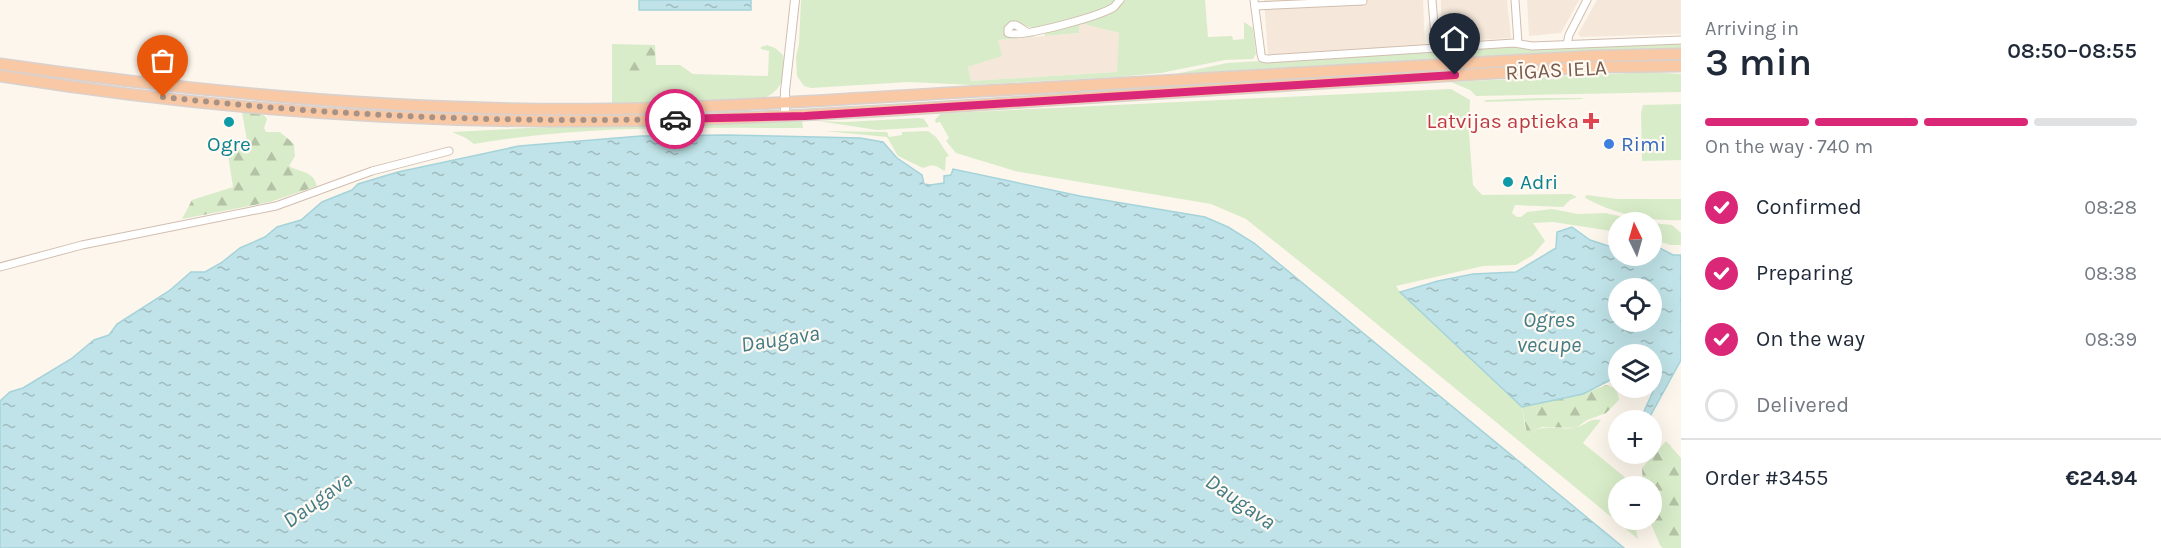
<!DOCTYPE html>
<meta charset="utf-8">
<style>
body{margin:0;font-family:Karla,sans-serif;background:#f2f2f3;color:#1f2937;height:100vh;display:flex;flex-direction:column;font-size:22px;white-space:nowrap}
*{box-sizing:border-box;margin:0}
p{font-size:20px;color:#747a83}
.icon{flex:none;width:33px;height:33px;fill:none;stroke:currentColor;stroke-width:2;stroke-linecap:round;stroke-linejoin:round}
.map{position:relative;flex:1;overflow:hidden}
.panel{display:flex;flex-direction:column;background:#fff;width:480px}
.panel>*{flex:none}
.needle{width:39px;rotate:355deg}
.fabs{position:absolute;left:1608px;top:212px;display:grid;gap:12px}
.fabs a{display:grid;place-items:center;width:54px;height:54px;border-radius:50%;background:#fff;box-shadow:0 6px 24px #0002;font-size:30px}
.pin{position:absolute;display:grid;place-items:center;width:51px;height:51px;color:#fff;margin:-62px -26px;border-radius:50% 50% 50% 0;rotate:-45deg;box-shadow:0 0 6px #0007}
.pin .icon{rotate:45deg}
.courier{position:absolute;display:grid;place-items:center;width:60px;height:60px;margin:-30px;border:4px solid #db2777;border-radius:50%;background:#fff;color:#222;box-shadow:0 2px 8px #0007}
.summary em{font-style:normal;font-weight:600}
.summary div{display:flex;flex-direction:column-reverse}
.summary{display:flex;align-items:center;justify-content:space-between;height:102px;padding:0 24px}
h1{font-size:39px;font-weight:600;line-height:45px}
.bar{display:grid;grid-template-columns:repeat(4,1fr);gap:9px 6px;align-content:center;height:72px;padding:0 24px}
.bar i{height:8px;border-radius:4px;background:#e0e1e3}
.bar .selected{background:#db2777}
.bar p{grid-column:span 4}
.line{display:flex;align-items:center;gap:15px;padding:0 24px;border-top:2px solid #e0e1e3}
.line div{flex:1}
ol{padding:0 24px;list-style:none}
li{display:flex;align-items:center;gap:18px;height:66px}
li p{margin-inline-start:auto}
li .icon{padding:6px;border-radius:50%;background:#db2777;color:#fff;stroke-width:4}
li:last-child{color:#747a83}
li i{width:33px;height:33px;border:3px solid #e0e1e3;border-radius:50%}
main{display:flex;flex:1;min-height:0}
.map>svg:first-child{display:block}
</style>
<main>
<div class="map">
<svg width="1681" height="548" viewBox="0 0 1681 548">
<defs>
<pattern id="forest-firs" width="22" height="20" patternUnits="userSpaceOnUse" patternTransform="scale(1.5)"><rect width="22" height="20" fill="#d8ecc9"/><path d="M5 1l3.5 6h-7zM16 11l3.5 6h-7z" fill="#b4c2a5"/></pattern>
<pattern id="water-ripples" width="26" height="14" patternUnits="userSpaceOnUse" patternTransform="scale(1.5)"><rect width="26" height="14" fill="#bfe3e8"/><path d="M2 4q2-2 4 0t4 0M15 11q2-2 4 0t4 0" fill="none" stroke="#a0bbbe"/></pattern>
</defs>
<rect width="100%" height="100%" fill="#fdf6ec"/>
<g fill="#f5e8da">
<polygon points="1264,0 1423,0 1425,46 1268,55"/>
<polygon points="1441,0 1507,0 1511,38 1441,42"/>
<polygon points="1527,0 1579,0 1561,33 1529,36"/>
<polygon points="1597,0 1681,0 1681,34 1581,37 1578,34"/>
<polygon points="1080,23 1119,33 1118,72 971,81 968,67 1001,56 998,40 1079,33"/>
</g>
<g fill="#d8ecc9">
<path d="M801 0H1117C1106 10 1051 29 1036 28 1024 28 1016 16 1005 26L1006 36 1033 34 1034 37 998 40 1002 56 968 67 971 81 1117 72 1119 33 1080 23 1079 33 1045 36V33L1070 23 1098 16 1116 8 1122 0H1205L1208 37 1232 36 1233 40 1244 39V22L1253 28 1256 54 1253 59 1225 60 1161 73 1118 77 972 85 908 82 811 88 804 86 797 76 796 57 799 44Z"/>
<polygon points="1681,43 1681,49 1496,56 1161,77 1227,63 1512,45"/>
<path d="M612 44 655 45 656 65H680L693 74 768 76 769 51 761 49V47L767 45 775 48 783 55C785 77 783 92 761 99L612 103Z"/>
<polygon points="1648,72 1681,74 1681,92 1476,96 1470,90 1451,82"/>
<path d="M1451 89 1470 100 1469 133 1473 185 1482 195 1571 194 1577 197 1570 200 1563 207 1515 205 1512 213 1517 217H1521L1527 212 1552 209 1578 214 1605 213 1647 222H1618V232L1553 222 1533 223 1545 241 1533 255 1516 265 1483 266 1396 286 1400 292 1522 407 1525 427 1529 437 1533 436 1534 431C1548 424 1559 430 1574 428 1585 426 1589 417 1601 420L1583 443 1627 479 1628 486H1618V519H1634L1638 539 1338 292 1246 219 1211 204 1015 171 956 153 946 141 949 138 940 122 936 123 935 120 940 114 949 113Z"/>
<polygon points="1538,98 1582,98 1583,99 1484,102 1486,100"/>
<polygon points="1681,104 1681,160 1642,161 1641,113 1643,105"/>
<polygon points="919,118 924,119 929,127 877,130 818,121 845,122"/>
<path d="M802 121 803 128C693 128 582 125 474 144L466 138 452 132 567 126 674 125Z"/>
<path d="M824 131 887 132 889 137 902 135V132L928 131 936 137 949 156 946 157 945 171C935 166 936 163 923 168L898 156 887 137Z"/>
<path d="M1586 195 1618 199H1681V220C1649 222 1612 213 1585 198Z"/>
<polygon points="1652,223 1672,225 1681,233 1681,245 1670,245 1652,239"/>
</g>
<g fill="url(#forest-firs)">
<path d="M643 46 651 47 655 51V61L645 77 641 76 627 86 624 85C624 78 621 78 619 72 612 57 633 49 643 46Z"/>
<path d="M242 112C251 112 262 110 267 119L264 128 266 132H280L294 144 295 156 289 166C300 173 313 170 317 186L270 202 182 219 192 200 233 187 228 155 247 141Z"/>
<path d="M1606 385C1615 387 1618 390 1619 400L1606 413 1587 420 1576 428 1542 427 1534 431 1533 436 1529 437 1527 434 1522 407 1583 394Z"/>
<polygon points="1666,441 1681,458 1681,548 1663,548 1660,545 1649,519 1652,519 1652,486 1643,486 1642,468"/>
</g>
<g fill="url(#water-ripples)" stroke="#a5d3da" stroke-width="1.5" fill-rule="evenodd">
<rect x="639" y="0" width="112" height="10"/>
<polygon points="726,135 860,138 883,142 897,158 922,175 924,184 930,185 944,183 944,176 951,175 953,169 1080,196 1205,217 1228,227 1254,243 1624,548 0,548 0,401 10,392 23,388 71,359 94,340 109,335 117,324 169,291 191,272 205,272 221,263 240,248 265,237 277,227 301,220 322,202 352,190 358,184 398,172 519,146 641,136"/>
<path d="M1572 227 1590 240 1618 249V255H1652V244L1673 255H1681V360L1648 420H1640L1656 385 1652 383V354H1618V376L1583 394 1522 407 1400 292 1438 281 1473 274 1516 272 1556 248 1557 232ZM1618 288H1652V321H1618Z"/>
</g>
<g fill="none" stroke-linecap="round" stroke-linejoin="round">
<defs>
<g id="minor">
<polyline points="1254,0 1261,54 1262,58 1267,59 1514,43 1532,46 1681,40"/>
<polyline points="1432,0 1436,48"/>
<polyline points="1515,0 1518,43"/>
<polyline points="1255,6 1363,1"/>
<path d="M1027 32 1016 25H1012L1008 29V33C1022 38 1100 16 1114 7 1115 6 1118 2 1120 0"/>
<polyline points="1567,44 1569,35 1587,0"/>
<polyline points="0,267 82,245 276,206 372,171 449,151"/>
</g>
<polyline id="tertiary" points="785,116 785,91 795,0"/>
<g id="trunk">
<path d="M0 64C201 93 405 112 608 109 739 107 870 97 1001 90 1198 79 1396 67 1594 56L1681 54"/>
<path d="M0 76C180 105 363 120 545 121 719 122 893 111 1067 99 1244 88 1420 77 1597 67L1681 66"/>
</g>
</defs>
<use href="#minor" stroke="#d1beb0" stroke-width="9"/>
<use href="#tertiary" stroke="#d1beb0" stroke-width="10"/>
<use href="#trunk" stroke="#dad1cd" stroke-width="13"/>
<use href="#minor" stroke="#fff" stroke-width="7"/>
<use href="#tertiary" stroke="#fff" stroke-width="8"/>
<use href="#trunk" stroke="#f9c8a4" stroke-width="10"/>
</g>
<g fill="none" stroke-linecap="round" stroke-linejoin="round">
<path stroke="#a89285" stroke-width="6" stroke-dasharray="0 10.8" d="M163 97C334 116 504 123 675 119"/>
<polyline stroke="#db2777" stroke-width="8" points="675,119 805,116 1455,75"/>
</g>
<path fill="#e0444e" stroke="#fffaf3" stroke-width="2" d="M1588 112h6v6h6v6h-6v6h-6v-6h-6v-6h6z"/>
<g fill="#0f9aa8" stroke="#fffaf3" stroke-width="2">
<circle cx="229" cy="122" r="6"/>
<circle cx="1508" cy="182" r="6"/>
</g>
<circle fill="#3f7fe0" stroke="#fffaf3" stroke-width="2" cx="1609" cy="144" r="6"/>
<g text-anchor="middle" stroke-width="4.5" stroke-linejoin="round" paint-order="stroke">
<g font-size="21" fill="#7a5c4d" stroke="#fffaf3">
<text transform="translate(1556 70) rotate(-3)" y="7">RĪGAS IELA</text>
</g>
<g font-size="21" fill="#be3a42" stroke="#fffaf3" text-anchor="end">
<text x="1579" y="128">Latvijas aptieka</text>
</g>
<g font-size="21" fill="#0d838f" stroke="#fffaf3">
<text x="229" y="151">Ogre</text>
<text x="1520" y="189" text-anchor="start">Adri</text>
</g>
<g font-size="21" fill="#366cbe" stroke="#fffaf3" text-anchor="start">
<text x="1621" y="151">Rimi</text>
</g>
<g font-size="22" font-style="italic" fill="#437c86" stroke="#fffaf3">
<text x="1549" y="327">Ogres<tspan x="1549" dy="25">vecupe</tspan></text>
<text transform="translate(780 338) rotate(-9)" y="8">Daugava</text>
<text transform="translate(317 499) rotate(-36)" y="8">Daugava</text>
<text transform="translate(1241 501) rotate(35)" y="8">Daugava</text>
</g>
</g>
</svg>
<div class="fabs">
<a><svg class="needle" viewBox="-14 -14 28 28"><path d="M0-13l5 13h-10z" fill="#e53935"/><path d="M0 13l5-13h-10z" fill="#747a83"/></svg></a>
<a><svg class="icon" aria-label="locate" viewBox="0 0 24 24"><circle cx="12" cy="12" r="6"/><path d="M12 2v4M12 18v4M2 12h4M18 12h4"/></svg></a>
<a><svg class="icon" aria-label="layers" viewBox="0 0 24 24"><path d="M12 4l9 5-9 5-9-5zM3 14l9 5 9-5"/></svg></a>
<a>+</a>
<a>−</a>
</div>
<div class="pin" style="left:163px;top:97px;background:#ea580c"><svg class="icon" aria-label="bag" viewBox="0 0 24 24"><path d="M5 8h14l-1 12H6zM9 8a3 3 0 0 1 6 0"/></svg></div>
<div class="pin" style="left:1455px;top:75px;background:#1f2937"><svg class="icon" aria-label="home" viewBox="0 0 24 24"><path d="M3 11l9-7 9 7M6 9v11h12V9"/></svg></div>
<div class="courier" style="left:675px;top:119px"><svg class="icon" aria-label="car" viewBox="0 0 24 24"><path d="M5 17H2v-5l4-1 3-4h7l3 4 3 1v5h-3M9 17h6M6 11h13"/><circle cx="7" cy="17" r="2"/><circle cx="17" cy="17" r="2"/></svg></div>
</div>
<section class="panel">
<div class="summary"><div><h1>3 min</h1><p>Arriving in</p></div><em>08:50–08:55</em></div>
<div class="bar"><i class="selected"></i><i class="selected"></i><i class="selected"></i><i></i><p>On the way · 740 m</p></div>
<ol>
<li><svg class="icon" aria-label="check" viewBox="0 0 24 24"><path d="M5 12l5 5 9-10"/></svg>Confirmed<p>08:28</p></li>
<li><svg class="icon" aria-label="check" viewBox="0 0 24 24"><path d="M5 12l5 5 9-10"/></svg>Preparing<p>08:38</p></li>
<li><svg class="icon" aria-label="check" viewBox="0 0 24 24"><path d="M5 12l5 5 9-10"/></svg>On the way<p>08:39</p></li>
<li><i></i>Delivered</li>
</ol>
<div class="line" style="height:78px"><div>Order #3455</div><b>€24.94</b></div>
</section>
</main>
